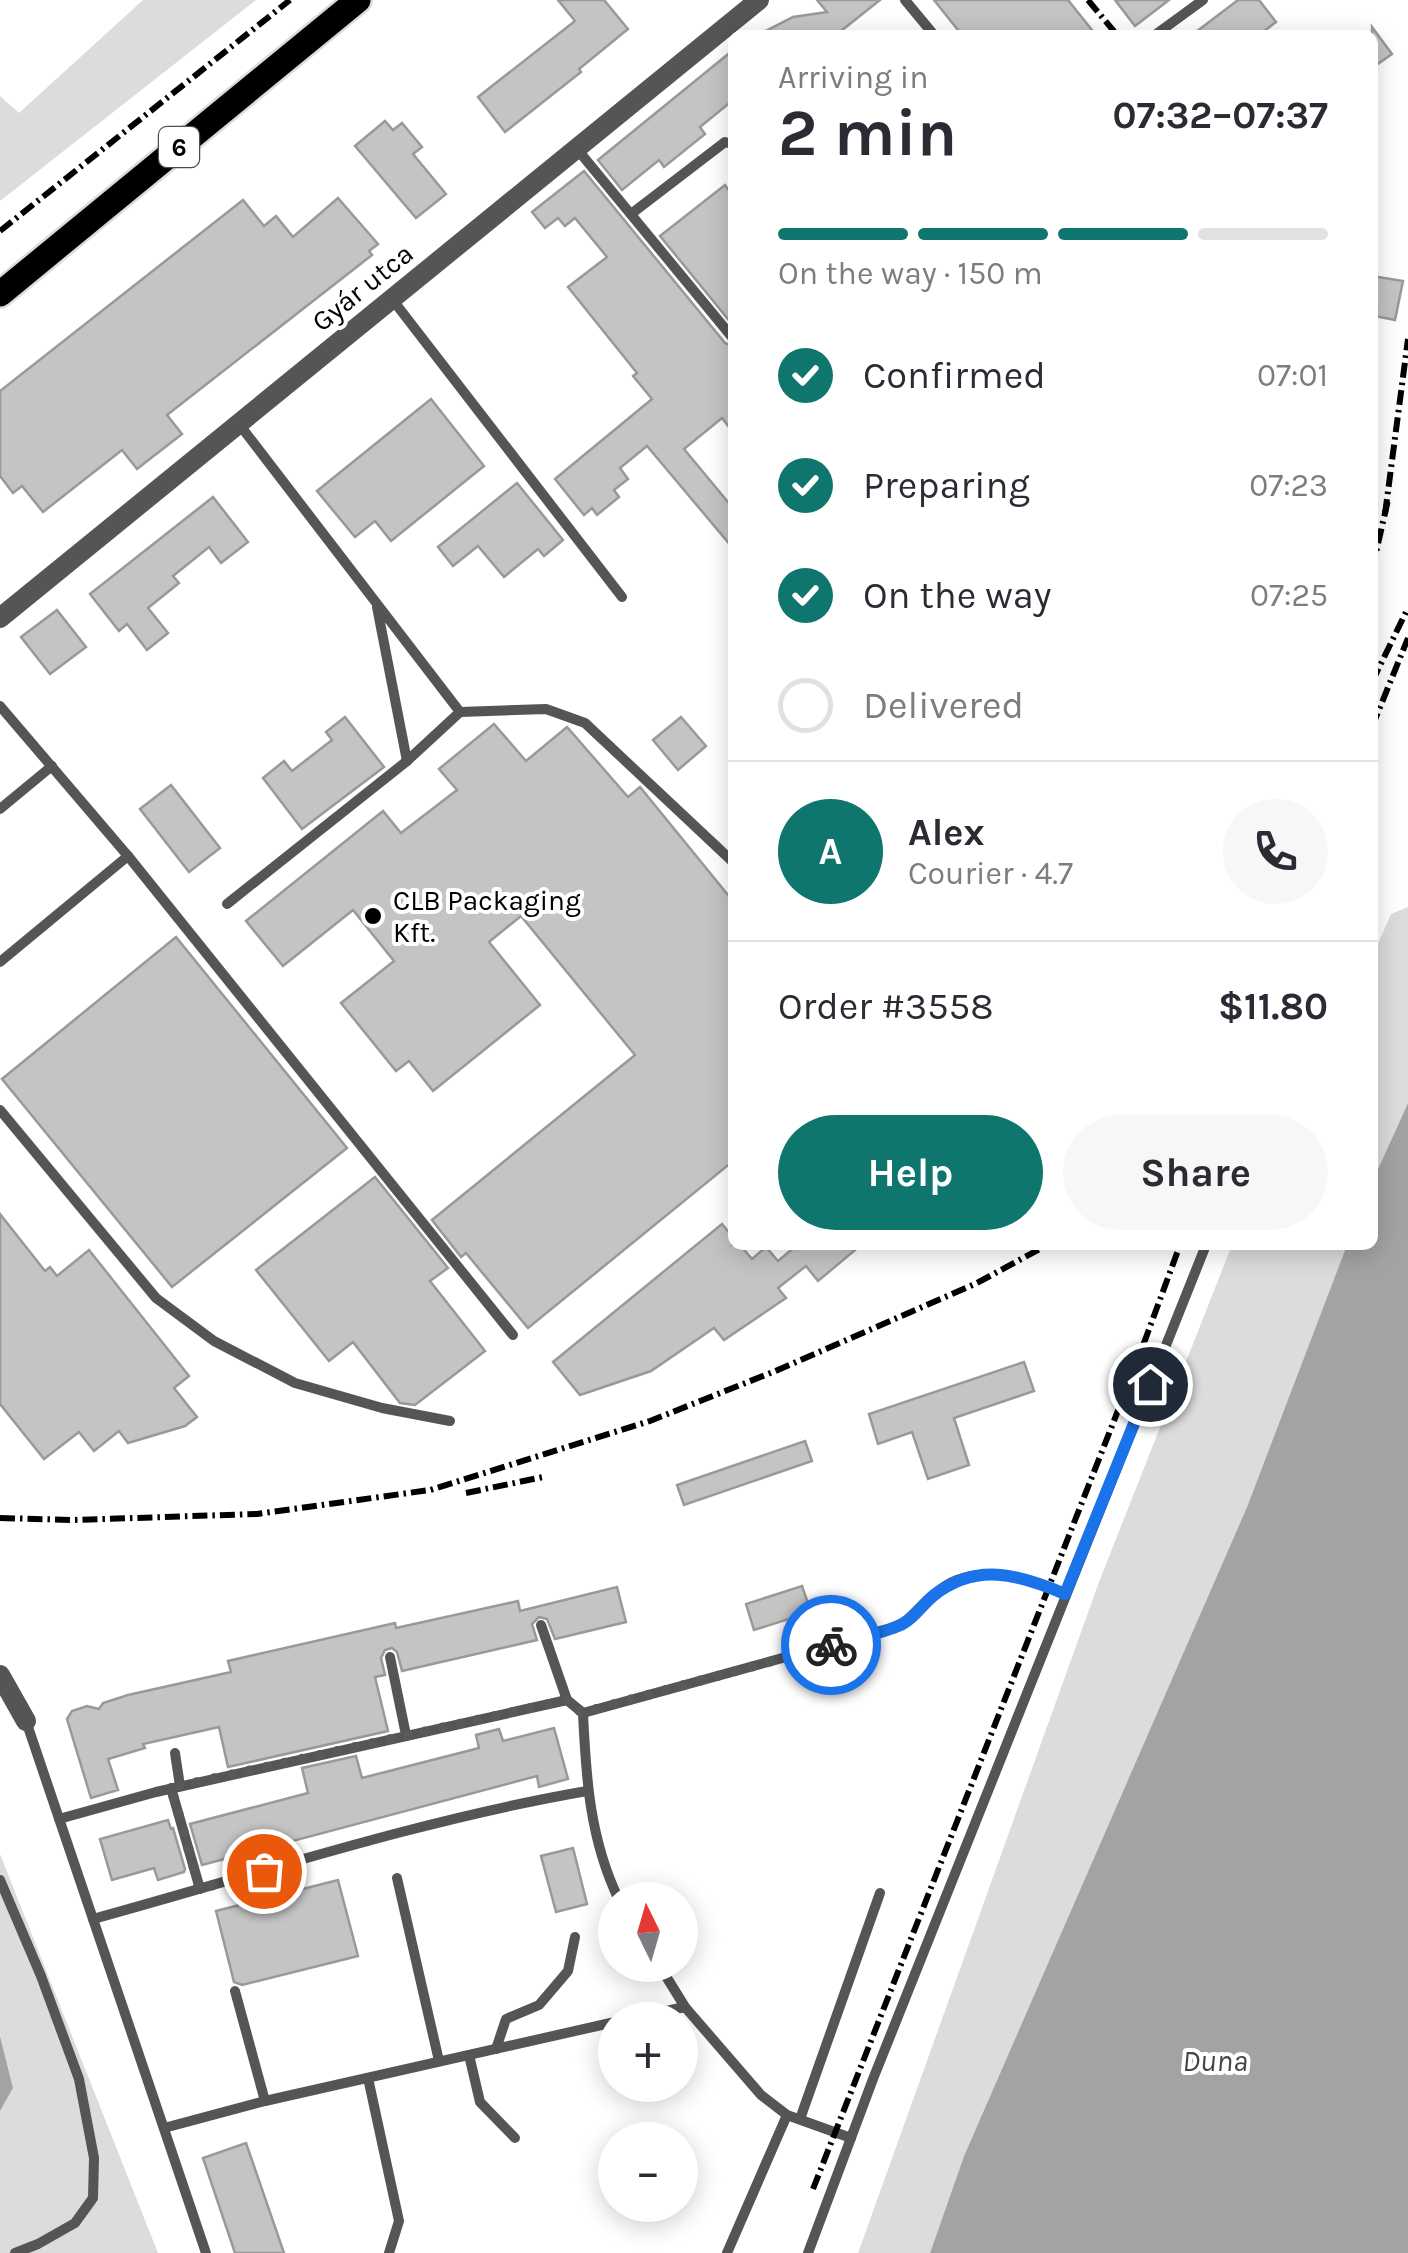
<!DOCTYPE html>
<meta charset="utf-8">
<style>
body{margin:0;font-family:Karla,sans-serif;background:#f7f7f7;color:#2b2b33;height:100vh;display:flex;flex-direction:column;font-size:38px;white-space:nowrap}
*{box-sizing:border-box;margin:0}
p{font-size:32px;color:#7c7c81}
.icon{flex:none;width:55px;height:55px;fill:none;stroke:currentColor;stroke-width:2;stroke-linecap:round;stroke-linejoin:round}
.map{position:relative;flex:1;overflow:hidden}
.details{position:absolute;left:728px;top:30px;width:650px;height:1220px;display:flex;flex-direction:column;background:#fff;border-radius:15px;box-shadow:0 5px 25px #0003}
.details>*{flex:none}
.needle{width:65px;rotate:355deg}
.buttons{position:absolute;left:598px;top:1882px;display:grid;gap:20px}
.buttons a{display:grid;place-items:center;width:100px;height:100px;border-radius:50%;background:#fff;box-shadow:0 5px 25px #0003;font-size:50px}
.pin{position:absolute;display:grid;place-items:center;width:85px;height:85px;color:#fff;margin:-42px;border:5px solid #fff;border-radius:50%;box-shadow:0 2px 10px #0007}
.courier{position:absolute;display:grid;place-items:center;width:100px;height:100px;margin:-50px;border:8px solid #1a73e8;border-radius:50%;background:#fff;color:#222;box-shadow:0 2px 12px #0007}
.overview em{font-style:normal;font-weight:700}
.overview div{display:flex;flex-direction:column-reverse}
.overview{display:flex;align-items:center;justify-content:space-between;height:170px;padding:0 50px}
h1{font-size:65px;font-weight:700;line-height:75px}
.bar{display:grid;grid-template-columns:repeat(4,1fr);gap:15px 10px;align-content:center;height:120px;padding:0 50px}
.bar i{height:12px;border-radius:8px;background:#e1e1e2}
.bar .current{background:#0f766e}
.bar p{grid-column:span 4}
.line{display:flex;align-items:center;gap:25px;padding:0 50px;border-top:2px solid #e1e1e2}
.line div{flex:1}
.round{display:grid;place-items:center;flex:none;width:105px;height:105px;border-radius:52px;background:#f7f7f7}
ol{padding:0 50px;list-style:none}
li{display:flex;align-items:center;gap:30px;height:110px}
li p{margin-inline-start:auto}
li .icon{padding:10px;border-radius:50%;background:#0f766e;color:#fff;stroke-width:4}
li:last-child{color:#7c7c81}
li i{width:55px;height:55px;border:5px solid #e1e1e2;border-radius:50%}
.primary-button{display:flex;gap:20px;margin-top:auto;padding:20px 50px}
.primary-button a{flex:1;height:115px;border-radius:60px;background:#0f766e;color:#fff;font-size:40px;font-weight:700;line-height:115px;text-align:center}
.primary-button a+a{background:#f7f7f7;color:#2b2b33}
.map>svg:first-child{display:block}
</style>
<div class="map">
<svg width="1408" height="2253" viewBox="0 0 1408 2253">
<rect width="100%" height="100%" fill="#fff"/>
<g fill="#dcdcdc">
<polygon points="143,0 256,0 0,201 0,96 19,113"/>
<polygon points="1408,907 1408,1103 1373,1180 1373,955 1391,914"/>
<polygon points="1232,1245 1347,1245 1247,1507 964,2156 930,2253 858,2253 1099,1582"/>
<polygon points="0,1854 158,2253 0,2253 0,2111 13,2088 0,2036"/>
</g>
<g fill="#a3a3a3">
<polygon points="1408,1103 1408,2253 930,2253 964,2156 1247,1507 1347,1245 1372,1245 1373,1180"/>
<polygon points="0,2036 13,2088 0,2111"/>
</g>
<g fill="#c4c4c4" stroke="#999" stroke-width="2.5">
<polygon points="558,0 604,0 628,29 579,69 581,72 505,132 478,97 575,21"/>
<polygon points="817,0 880,0 836,35 758,35 793,17 827,12"/>
<polygon points="934,0 1068,0 1096,35 962,35"/>
<polygon points="1115,0 1169,0 1135,26"/>
<polygon points="1238,0 1259,0 1276,22 1259,35 1192,35"/>
<polygon points="1372,27 1392,54 1372,68"/>
<polygon points="732,51 732,101 700,127 705,134 664,167 659,160 622,190 598,160"/>
<polygon points="385,121 393,130 402,123 422,147 413,154 446,194 416,218 355,146"/>
<polygon points="584,171 725,343 732,346 732,431 722,418 684,449 732,507 732,547 647,446 620,468 628,479 614,490 619,497 597,515 592,508 584,515 555,479 652,399 633,376 637,373 568,287 607,257 575,218 565,226 558,218 545,228 532,212"/>
<polygon points="725,185 732,195 732,324 660,236"/>
<polygon points="338,198 378,244 369,251 372,255 167,415 182,434 137,469 122,450 43,512 22,486 13,493 0,476 0,391 243,200 264,226 276,216 293,237"/>
<polygon points="1372,276 1403,281 1395,320 1375,316 1377,306 1372,305"/>
<polygon points="431,399 484,466 391,541 375,521 355,537 317,491"/>
<polygon points="517,483 563,540 544,556 538,549 504,577 478,546 453,566 438,547"/>
<polygon points="213,497 248,542 221,563 209,547 173,576 179,583 148,608 168,633 147,650 127,624 119,631 90,594"/>
<polygon points="57,610 86,647 50,674 21,637"/>
<polygon points="345,717 384,767 302,829 263,778 284,761 292,771 332,740 326,732"/>
<polygon points="681,717 706,746 678,770 653,740"/>
<polygon points="494,724 526,761 567,727 628,797 640,787 732,900 732,1162 528,1328 466,1253 461,1257 432,1220 635,1055 521,916 489,942 540,1005 433,1091 409,1061 396,1071 341,1003 394,961 353,910 283,966 246,921 383,811 401,833 457,790 439,769"/>
<polygon points="171,785 220,848 189,872 140,809"/>
<polygon points="176,937 347,1148 172,1287 2,1079"/>
<polygon points="375,1177 448,1268 430,1281 485,1351 415,1405 400,1403 353,1342 329,1361 256,1270"/>
<polygon points="0,1214 45,1271 50,1267 57,1276 89,1250 189,1376 174,1388 197,1417 185,1426 128,1443 119,1431 94,1451 79,1432 44,1459 0,1404"/>
<polygon points="722,1224 732,1236 732,1245 740,1245 752,1259 766,1247 778,1261 797,1245 861,1245 818,1281 806,1266 778,1288 786,1298 724,1340 714,1328 651,1371 580,1395 553,1362"/>
<polygon points="1024,1362 1034,1391 954,1418 969,1465 928,1479 912,1432 878,1444 869,1414"/>
<polygon points="805,1441 812,1461 684,1505 677,1485"/>
<polygon points="802,1586 811,1612 754,1630 746,1604"/>
<polygon points="617,1587 626,1622 555,1639 547,1619 539,1617 532,1624 537,1640 402,1671 397,1652 392,1648 385,1650 381,1658 385,1675 375,1677 388,1731 228,1767 219,1727 143,1744 145,1748 108,1759 118,1790 91,1798 67,1719 72,1711 87,1706 99,1709 103,1703 128,1695 231,1672 228,1661 395,1623 396,1628 518,1601 520,1611"/>
<polygon points="554,1728 568,1779 539,1787 537,1776 202,1865 190,1824 308,1793 302,1768 356,1756 362,1778 479,1748 476,1735 499,1729 503,1741"/>
<polygon points="168,1820 171,1829 173,1828 185,1869 184,1872 158,1880 154,1868 112,1880 100,1839"/>
<polygon points="573,1848 587,1904 556,1912 541,1856"/>
<polygon points="338,1880 358,1956 242,1985 234,1982 216,1911"/>
<polygon points="246,2143 284,2253 235,2253 203,2158"/>
</g>
<g fill="none" stroke-linecap="round" stroke-linejoin="round">
<defs>
<polyline id="primary" points="0,294 358,0"/>
</defs>
<use href="#primary" stroke="#dbdbdb" stroke-width="30"/>
<g stroke="#555" stroke-width="10">
<polyline points="905,0 934,35"/>
<polyline points="1155,35 1203,0"/>
<polyline points="577,149 732,337"/>
<polyline points="631,214 725,142 732,144"/>
<polyline points="392,299 622,597"/>
<polyline points="377,607 407,761"/>
<polyline points="0,706 128,856 513,1335"/>
<polyline points="460,712 546,709 585,723 732,861"/>
<polyline points="0,809 52,766"/>
<polyline points="227,904 407,761 460,712 239,424"/>
<polyline points="0,962 128,856"/>
<polyline points="0,1110 156,1298 214,1341 295,1383 382,1408 450,1421"/>
<polyline points="541,1625 567,1700"/>
<polyline points="390,1657 406,1735"/>
<path d="M583 1713 902 1625C918 1610 936 1588 957 1580 993 1566 1031 1580 1065 1594"/>
<polyline points="26,1721 206,2253"/>
<polyline points="175,1753 180,1786"/>
<polyline points="171,1788 200,1889"/>
<path d="M59 1819 156 1792 567 1700 583 1713C586 1779 590 1840 619 1900"/>
<polyline points="397,1878 439,2061"/>
<polyline points="0,1880 41,1976 79,2079 94,2158 93,2198 75,2223 38,2244 15,2253"/>
<path d="M93 1919C257 1874 419 1820 587 1791"/>
<polyline points="659,1965 685,2007 761,2095 787,2115 851,2138"/>
<polyline points="624,2020 685,2007"/>
<polyline points="496,2049 506,2019 539,2005 568,1971 575,1937"/>
<polyline points="469,2055 480,2102 515,2138"/>
<polyline points="368,2078 399,2221 389,2253"/>
<polyline points="265,2101 615,2022"/>
<polyline points="800,2119 880,1893"/>
<polyline points="164,2128 265,2101 235,1991"/>
<polyline points="727,2253 787,2115"/>
<polyline points="808,2253 873,2079 1206,1245"/>
</g>
<g stroke="#555" stroke-width="20">
<polyline points="0,618 759,0"/>
<polyline points="0,1675 26,1721"/>
</g>
<use href="#primary" stroke="#000" stroke-width="25"/>
<g stroke="#000" stroke-width="6" stroke-dasharray="15 5 2.5 5" stroke-linecap="butt">
<polyline points="1088,0 1117,35"/>
<polyline points="0,231 290,0"/>
<polyline points="1385,514 1408,339"/>
<polyline points="1372,570 1388,500"/>
<polyline points="1372,682 1408,608"/>
<polyline points="1372,727 1408,638"/>
<polyline points="466,1493 543,1477"/>
<polyline points="0,1518 73,1520 257,1514 430,1490 650,1421 773,1372 977,1283 1047,1245"/>
<polyline points="813,2189 1137,1362 1180,1245"/>
</g>
</g>
<g fill="none" stroke-linecap="round" stroke-linejoin="round">
<polyline stroke="#595959" stroke-width="10" stroke-dasharray="0 18" points="264,1871 200,1889 171,1788 567,1700 582,1713 831,1645"/>
<path stroke="#1a73e8" stroke-width="12" d="M831 1645C853 1639 877 1635 898 1626 912 1621 922 1605 933 1596 976 1562 1018 1574 1065 1594L1150 1384"/>
</g>
<circle fill="#000" stroke="#fff" stroke-width="4" cx="373" cy="916" r="10"/>
<g text-anchor="middle" stroke-width="8" stroke-linejoin="round" paint-order="stroke">
<rect fill="#fff" stroke="#4c4c4c" stroke-width="2.5" x="159" y="127" width="40" height="40" rx="8"/>
<g font-size="25" font-weight="bold" fill="#000">
<text x="179" y="156">6</text>
</g>
<g font-size="28" fill="#000" stroke="#fff">
<text transform="translate(362 287) rotate(-39)" y="10">Gyár utca</text>
</g>
<g font-size="28" fill="#000" stroke="#fff" text-anchor="start">
<text x="393" y="910">CLB Packaging<tspan x="393" dy="32">Kft.</tspan></text>
</g>
<g font-size="30" font-style="italic" fill="#444" stroke="#fff">
<text x="1215" y="2071">Duna</text>
</g>
</g>
</svg>
<div class="buttons">
<a><svg class="needle" viewBox="-14 -14 28 28"><path d="M0-13l5 13h-10z" fill="#e53935"/><path d="M0 13l5-13h-10z" fill="#7c7c81"/></svg></a>
<a>+</a>
<a>−</a>
</div>
<div class="pin" style="left:264px;top:1871px;background:#ea580c"><svg class="icon" aria-label="bag" viewBox="0 0 24 24"><path d="M5 8h14l-1 12H6zM9 8a3 3 0 0 1 6 0"/></svg></div>
<div class="pin" style="left:1150px;top:1384px;background:#1f2937"><svg class="icon" aria-label="home" viewBox="0 0 24 24"><path d="M3 11l9-7 9 7M6 9v11h12V9"/></svg></div>
<div class="courier" style="left:831px;top:1645px"><svg class="icon" aria-label="bike" viewBox="0 0 24 24"><circle cx="6" cy="16" r="4"/><circle cx="18" cy="16" r="4"/><path d="M6 16l4-8h5l3 8M10 8l3 8H6M13 5h3"/></svg></div>
<section class="details">
<div class="overview"><div><h1>2 min</h1><p>Arriving in</p></div><em>07:32–07:37</em></div>
<div class="bar"><i class="current"></i><i class="current"></i><i class="current"></i><i></i><p>On the way · 150 m</p></div>
<ol>
<li><svg class="icon" aria-label="check" viewBox="0 0 24 24"><path d="M5 12l5 5 9-10"/></svg>Confirmed<p>07:01</p></li>
<li><svg class="icon" aria-label="check" viewBox="0 0 24 24"><path d="M5 12l5 5 9-10"/></svg>Preparing<p>07:23</p></li>
<li><svg class="icon" aria-label="check" viewBox="0 0 24 24"><path d="M5 12l5 5 9-10"/></svg>On the way<p>07:25</p></li>
<li><i></i>Delivered</li>
</ol>
<div class="line" style="height:180px"><b class="round" style="background:#0f766e;color:#fff">A</b><div><b>Alex</b><p>Courier · 4.7</p></div><a class="round"><svg class="icon" aria-label="phone" viewBox="0 0 24 24"><path d="M5 4h4l2 5-3 2q2 4 5 5l2-3 5 2v4C11 20 4 13 5 4z"/></svg></a></div>
<div class="line" style="height:130px"><div>Order #3558</div><b>$11.80</b></div>
<div class="primary-button"><a>Help</a><a>Share</a></div>
</section>
</div>
